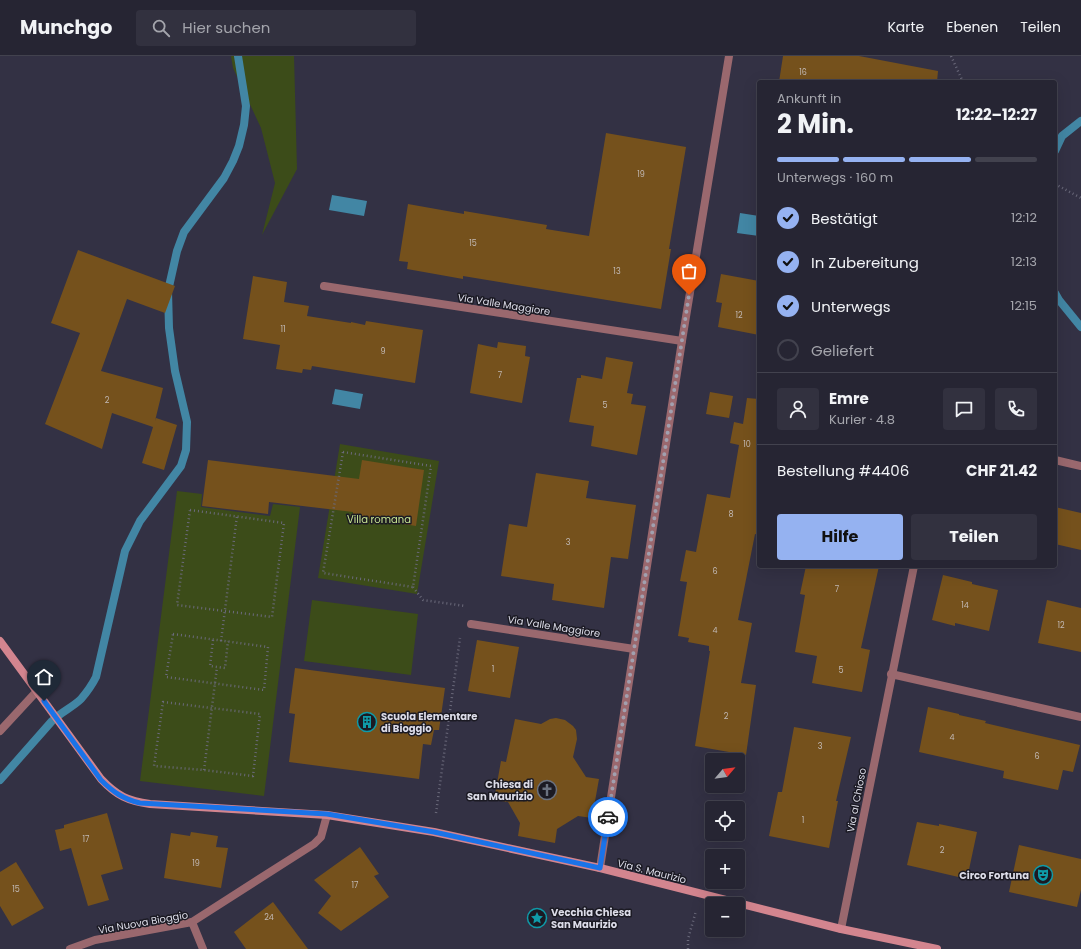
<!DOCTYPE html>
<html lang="de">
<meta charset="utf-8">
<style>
body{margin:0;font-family:Poppins,sans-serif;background:#32313f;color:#f1f3f6;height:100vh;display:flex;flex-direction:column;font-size:15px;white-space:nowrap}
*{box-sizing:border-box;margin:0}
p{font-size:13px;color:#a4a5ac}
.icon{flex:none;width:22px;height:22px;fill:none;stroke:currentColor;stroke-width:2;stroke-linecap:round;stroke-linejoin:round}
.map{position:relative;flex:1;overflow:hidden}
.details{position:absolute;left:757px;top:24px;width:300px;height:488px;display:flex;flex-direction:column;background:#262533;border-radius:4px;box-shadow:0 4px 16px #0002,0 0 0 1px #42424e}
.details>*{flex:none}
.needle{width:26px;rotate:61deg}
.buttons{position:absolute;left:705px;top:697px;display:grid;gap:8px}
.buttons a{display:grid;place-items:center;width:40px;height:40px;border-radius:4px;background:#262533;box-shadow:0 4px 16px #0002,0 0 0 1px #42424e;font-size:20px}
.pin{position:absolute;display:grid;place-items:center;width:34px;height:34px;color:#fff;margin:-41px -17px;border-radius:50% 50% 50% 0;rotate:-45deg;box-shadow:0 0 4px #0007}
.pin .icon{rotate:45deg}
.courier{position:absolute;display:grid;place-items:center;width:40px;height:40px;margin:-20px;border:3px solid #1a73e8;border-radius:50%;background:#fff;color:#222;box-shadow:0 1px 5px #0007}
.summary em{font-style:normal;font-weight:700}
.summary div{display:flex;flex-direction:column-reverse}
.summary{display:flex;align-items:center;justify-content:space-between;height:68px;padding:0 20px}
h1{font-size:26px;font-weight:700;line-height:30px}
.bar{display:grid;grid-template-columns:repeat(4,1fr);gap:6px 4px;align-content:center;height:48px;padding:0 20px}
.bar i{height:5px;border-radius:3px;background:#42424e}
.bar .on{background:#95b2f1}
.bar p{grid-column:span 4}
.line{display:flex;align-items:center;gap:10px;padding:0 20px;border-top:1px solid #42424e}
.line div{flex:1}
.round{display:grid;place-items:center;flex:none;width:42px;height:42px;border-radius:4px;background:#32313f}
ol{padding:0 20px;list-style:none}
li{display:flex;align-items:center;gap:12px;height:44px}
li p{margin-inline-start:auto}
li .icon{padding:4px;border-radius:50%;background:#95b2f1;color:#111;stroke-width:4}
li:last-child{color:#a4a5ac}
li i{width:22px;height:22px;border:2px solid #42424e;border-radius:50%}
.action{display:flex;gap:8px;margin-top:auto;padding:8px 20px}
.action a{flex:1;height:46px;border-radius:4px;background:#95b2f1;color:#111;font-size:16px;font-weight:700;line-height:46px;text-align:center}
.action a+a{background:#32313f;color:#f1f3f6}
header{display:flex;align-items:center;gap:24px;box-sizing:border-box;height:56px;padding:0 20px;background:#262533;border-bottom:1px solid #42424e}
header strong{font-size:19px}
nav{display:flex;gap:22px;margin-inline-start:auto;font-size:14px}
.search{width:280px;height:36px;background:#32313f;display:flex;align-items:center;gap:10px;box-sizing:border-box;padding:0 14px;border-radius:4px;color:#a4a5ac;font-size:15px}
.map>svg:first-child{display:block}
</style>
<header>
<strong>Munchgo</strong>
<div class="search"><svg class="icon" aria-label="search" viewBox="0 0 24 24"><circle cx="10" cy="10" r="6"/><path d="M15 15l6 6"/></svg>Hier suchen</div>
<nav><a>Karte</a><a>Ebenen</a><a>Teilen</a></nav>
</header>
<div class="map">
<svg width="1081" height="893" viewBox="0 0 1081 893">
<rect width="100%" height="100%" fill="#333144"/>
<g fill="#3c4c19">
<polygon points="231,0 294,0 297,113 262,179 275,127 261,72 233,12"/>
<polygon points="340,388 439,405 417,538 318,522"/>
<polygon points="177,435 202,438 201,451 270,460 273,448 300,451 264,740 140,725"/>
<polygon points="312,544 418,558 411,619 304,605"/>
</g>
<g fill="#4286a4">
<polygon points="332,139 367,145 364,160 329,154"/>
<polygon points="740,157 759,160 759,180 737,177"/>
<polygon points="335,333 363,338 360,353 332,348"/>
</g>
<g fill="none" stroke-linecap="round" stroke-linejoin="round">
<g stroke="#4286a4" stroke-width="8">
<polyline points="1055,95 1062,80 1081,65"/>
<polyline points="1055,237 1059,244 1081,271"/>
<path d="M0 724 52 665C61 656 73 651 81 643 87 636 92 629 96 621L125 495 140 465 181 410 186 394 187 366 175 315 169 272 168 235 177 195 184 176 224 122 233 105 239 90 244 69 246 50 238 0"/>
</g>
</g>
<g fill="#75511c">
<polygon points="783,0 859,0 938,15 937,26 779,26"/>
<polygon points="606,77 686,91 669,193 671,193 661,253 463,220 463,223 407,213 408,206 399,205 408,148 464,158 464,155 547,169 546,173 589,180"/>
<polygon points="78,194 175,230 165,257 127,243 101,315 163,332 155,365 156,362 177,369 164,414 142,407 153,371 112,357 102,393 45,368 80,277 51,267"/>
<polygon points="721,218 759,225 759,279 718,271 722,247 716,246"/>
<polygon points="253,220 287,226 284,246 309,250 307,260 351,267 351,266 365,269 366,265 423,274 415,327 312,310 311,314 303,313 302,317 276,313 280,289 243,283"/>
<polygon points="498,286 526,290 525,300 530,301 522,347 470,337 478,288 497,292"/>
<polygon points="606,301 633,306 627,337 633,338 631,348 646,350 637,399 591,390 594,370 569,366 577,322 581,322 581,319 602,323"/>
<polygon points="710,336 733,340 729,362 706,358"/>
<polygon points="747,342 759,343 759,479 755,478 738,564 752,567 741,627 756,629 746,699 695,690 710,595 709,595 709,590 688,586 689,582 678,580 687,526 680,525 686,494 696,496 707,438 730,442 739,389 730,387 734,366 743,368"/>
<polygon points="208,404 359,423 362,404 424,414 416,470 353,460 353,456 269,446 268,458 202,450"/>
<polygon points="536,417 589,425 586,442 636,449 628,503 611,501 604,552 552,544 554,528 501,520 509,468 527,471"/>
<polygon points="1055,451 1081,457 1081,494 1055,488"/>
<polygon points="806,510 879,510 861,592 870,594 862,636 812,627 817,600 795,596 805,539 800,538"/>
<polygon points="943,519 972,526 972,528 998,534 989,575 955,567 955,570 932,564"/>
<polygon points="1047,544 1081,552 1081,596 1038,587"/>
<polygon points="477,584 519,591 510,642 468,635"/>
<polygon points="295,612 445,632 439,674 434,674 431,689 423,688 419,723 289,706 295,658 289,657"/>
<polygon points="928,651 959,658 959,659 986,665 985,667 1080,689 1073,716 1063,714 1058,734 1003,722 1004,715 919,696"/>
<polygon points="556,662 565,664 573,670 576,674 577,683 573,701 586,721 599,723 592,762 578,760 557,773 555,787 518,780 520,767 508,746 494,744 501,705 506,706 515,663 541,668 550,663"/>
<polygon points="794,671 851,681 836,745 838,745 829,792 769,780 778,736 782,736"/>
<polygon points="107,757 123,813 101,819 109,844 88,850 71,792 60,795 55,774 64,772 64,769"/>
<polygon points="917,766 939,770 939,768 977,776 967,823 907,809"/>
<polygon points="191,776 218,780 216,791 228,792 221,832 164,822 171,777 190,780"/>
<polygon points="1019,789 1081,803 1081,834 1077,851 1009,836"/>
<polygon points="360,791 379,818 374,820 389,841 341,875 318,857 331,840 314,824"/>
<polygon points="16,806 44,852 12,870 0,850 0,816"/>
<polygon points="273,846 308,893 246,893 234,876"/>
</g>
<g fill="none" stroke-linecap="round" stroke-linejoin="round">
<g stroke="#6b6a7b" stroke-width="2.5" stroke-dasharray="1 3" stroke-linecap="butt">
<polyline points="951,0 963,26"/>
<polyline points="1055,128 1081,142"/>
<polygon points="343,396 431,410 413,531 323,517"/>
<polygon points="190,454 284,467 272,561 177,549"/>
<polyline points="413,531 423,544 465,550"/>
<polygon points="173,578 268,591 264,634 166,621"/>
<polyline points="213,584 210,610 225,612 228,585"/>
<polyline points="221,585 237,460"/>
<polygon points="163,646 260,658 253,720 204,714 154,710"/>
<polyline points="204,714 217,611"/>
<polyline points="436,757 460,582"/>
<polyline points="688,893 688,883 696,855"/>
</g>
<g stroke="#9a686e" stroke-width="8">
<polyline points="1055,404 1081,410"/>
<polyline points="471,568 634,593"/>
</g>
<g stroke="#9a686e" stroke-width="8">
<polyline points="324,230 682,285"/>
<polyline points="891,618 1081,661"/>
<polyline points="0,675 37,635"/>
<polyline points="600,812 682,285 729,0"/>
<polyline points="192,866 314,788 321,781 327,759"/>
<polyline points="841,873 914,510"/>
<polyline points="70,893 95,884 192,866 203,893"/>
</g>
<path stroke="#d3858f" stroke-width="8" d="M0 585 101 723C117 740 128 745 150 748L327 759 434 776 600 812 841 873 937 893"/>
</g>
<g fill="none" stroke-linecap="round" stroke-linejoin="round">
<polyline stroke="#a1a0af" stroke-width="4" stroke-dasharray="0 7.2" points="608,761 689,239"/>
<path stroke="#1a73e8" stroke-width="5" d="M44 645 101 724C113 736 123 743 140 747L327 758 434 776 600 812 608 761"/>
</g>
<defs>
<symbol id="building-ring" viewBox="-11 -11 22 22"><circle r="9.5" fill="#1b1a23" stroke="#0f9aa8" stroke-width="1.5"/><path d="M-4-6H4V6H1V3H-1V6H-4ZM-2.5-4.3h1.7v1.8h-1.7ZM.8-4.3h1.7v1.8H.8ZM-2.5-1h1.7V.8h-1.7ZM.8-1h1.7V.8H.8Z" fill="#0f9aa8"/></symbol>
<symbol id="church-ring" viewBox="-11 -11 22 22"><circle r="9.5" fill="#1b1a23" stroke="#6b7280" stroke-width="1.5"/><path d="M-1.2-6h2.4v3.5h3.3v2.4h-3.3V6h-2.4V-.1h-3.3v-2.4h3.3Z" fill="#6b7280"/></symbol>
<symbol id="theatre-ring" viewBox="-11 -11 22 22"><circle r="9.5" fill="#1b1a23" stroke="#0f9aa8" stroke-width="1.5"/><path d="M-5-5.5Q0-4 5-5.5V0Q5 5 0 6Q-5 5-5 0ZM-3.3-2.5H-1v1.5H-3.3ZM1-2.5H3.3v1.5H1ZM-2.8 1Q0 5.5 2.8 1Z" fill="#0f9aa8"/></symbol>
<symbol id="sight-ring" viewBox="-11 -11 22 22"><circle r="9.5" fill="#1b1a23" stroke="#0f9aa8" stroke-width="1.5"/><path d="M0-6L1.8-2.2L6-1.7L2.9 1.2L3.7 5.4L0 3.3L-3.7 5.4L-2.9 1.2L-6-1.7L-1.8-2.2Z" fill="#0f9aa8"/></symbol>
</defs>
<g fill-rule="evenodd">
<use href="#building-ring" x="356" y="655" width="22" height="22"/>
<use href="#church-ring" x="536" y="723" width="22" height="22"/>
<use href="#theatre-ring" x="1032" y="808" width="22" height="22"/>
<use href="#sight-ring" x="526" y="851" width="22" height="22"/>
</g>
<g text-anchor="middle" stroke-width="3" stroke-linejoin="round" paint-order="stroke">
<g font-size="8" fill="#c2b9b5">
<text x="803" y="19">16</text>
<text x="641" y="121">19</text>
<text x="473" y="190">15</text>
<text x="617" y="218">13</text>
<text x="739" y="262">12</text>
<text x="283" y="276">11</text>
<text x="383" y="298">9</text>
<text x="500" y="322">7</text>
<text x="107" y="347">2</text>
<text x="605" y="352">5</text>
<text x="747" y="391">10</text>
<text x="731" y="461">8</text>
<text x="568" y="489">3</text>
<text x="715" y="518">6</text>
<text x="837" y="536">7</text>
<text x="965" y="552">14</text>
<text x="1061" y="572">12</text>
<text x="715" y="577">4</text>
<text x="493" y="616">1</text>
<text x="841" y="617">5</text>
<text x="726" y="663">2</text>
<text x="952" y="684">4</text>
<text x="820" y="693">3</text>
<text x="1037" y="703">6</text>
<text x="803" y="767">1</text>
<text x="86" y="786">17</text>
<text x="942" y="797">2</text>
<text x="196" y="810">19</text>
<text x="355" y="832">17</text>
<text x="16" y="836">15</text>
<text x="269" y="864">24</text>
</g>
<g font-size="10" fill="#dcdce8" stroke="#1b1a23">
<text transform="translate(504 248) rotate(9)" y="4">Via Valle Maggiore</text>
<text transform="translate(554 570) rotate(9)" y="4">Via Valle Maggiore</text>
<text transform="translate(856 744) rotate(-79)" y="4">Via al Chioso</text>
<text transform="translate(652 815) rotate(14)" y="4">Via S. Maurizio</text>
<text transform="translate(143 866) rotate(-10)" y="4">Via Nuova Bioggio</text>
</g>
<g font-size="10" fill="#c9e692" stroke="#1b1a23">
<text x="379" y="467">Villa romana</text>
</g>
<g font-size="10" font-weight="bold" fill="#dcdce8" stroke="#1b1a23" text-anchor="start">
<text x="381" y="664">Scuola Elementare<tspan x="381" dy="12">di Bioggio</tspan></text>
<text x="533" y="732" text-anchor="end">Chiesa di<tspan x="533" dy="12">San Maurizio</tspan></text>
<text x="1029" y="823" text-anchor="end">Circo Fortuna</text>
<text x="551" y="860">Vecchia Chiesa<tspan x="551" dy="12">San Maurizio</tspan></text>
</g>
</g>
</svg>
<div class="buttons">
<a><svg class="needle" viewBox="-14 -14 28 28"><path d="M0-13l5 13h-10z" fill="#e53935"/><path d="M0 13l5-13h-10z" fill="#a4a5ac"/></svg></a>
<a><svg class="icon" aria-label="locate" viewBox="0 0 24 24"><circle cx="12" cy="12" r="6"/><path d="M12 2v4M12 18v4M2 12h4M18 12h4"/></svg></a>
<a>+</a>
<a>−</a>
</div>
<div class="pin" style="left:689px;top:239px;background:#ea580c"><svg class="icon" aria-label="bag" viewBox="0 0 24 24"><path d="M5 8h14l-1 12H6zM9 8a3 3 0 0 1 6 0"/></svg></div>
<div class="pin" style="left:44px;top:645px;background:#1f2937"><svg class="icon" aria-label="home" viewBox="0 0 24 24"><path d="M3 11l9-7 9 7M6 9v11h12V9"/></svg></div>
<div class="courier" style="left:608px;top:761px"><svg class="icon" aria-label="car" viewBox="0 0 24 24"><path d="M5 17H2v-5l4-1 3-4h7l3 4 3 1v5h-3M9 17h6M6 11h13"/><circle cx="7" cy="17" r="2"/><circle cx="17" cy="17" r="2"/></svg></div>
<section class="details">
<div class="summary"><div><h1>2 Min.</h1><p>Ankunft in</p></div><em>12:22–12:27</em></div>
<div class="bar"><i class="on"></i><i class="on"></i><i class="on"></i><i></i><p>Unterwegs · 160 m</p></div>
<ol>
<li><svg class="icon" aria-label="check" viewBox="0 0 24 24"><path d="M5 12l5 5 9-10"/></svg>Bestätigt<p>12:12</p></li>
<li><svg class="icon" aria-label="check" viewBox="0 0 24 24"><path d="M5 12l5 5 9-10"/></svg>In Zubereitung<p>12:13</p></li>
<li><svg class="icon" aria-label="check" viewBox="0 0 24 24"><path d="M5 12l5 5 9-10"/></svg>Unterwegs<p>12:15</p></li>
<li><i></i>Geliefert</li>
</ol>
<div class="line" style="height:72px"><a class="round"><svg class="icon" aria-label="person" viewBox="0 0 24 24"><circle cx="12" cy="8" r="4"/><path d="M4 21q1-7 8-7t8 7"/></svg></a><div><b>Emre</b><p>Kurier · 4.8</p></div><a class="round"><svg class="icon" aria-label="chat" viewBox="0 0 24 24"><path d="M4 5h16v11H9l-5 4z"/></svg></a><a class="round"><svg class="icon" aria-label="phone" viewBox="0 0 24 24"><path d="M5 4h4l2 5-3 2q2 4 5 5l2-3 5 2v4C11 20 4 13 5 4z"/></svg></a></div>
<div class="line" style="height:52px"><div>Bestellung #4406</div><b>CHF 21.42</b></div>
<div class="action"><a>Hilfe</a><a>Teilen</a></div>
</section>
</div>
